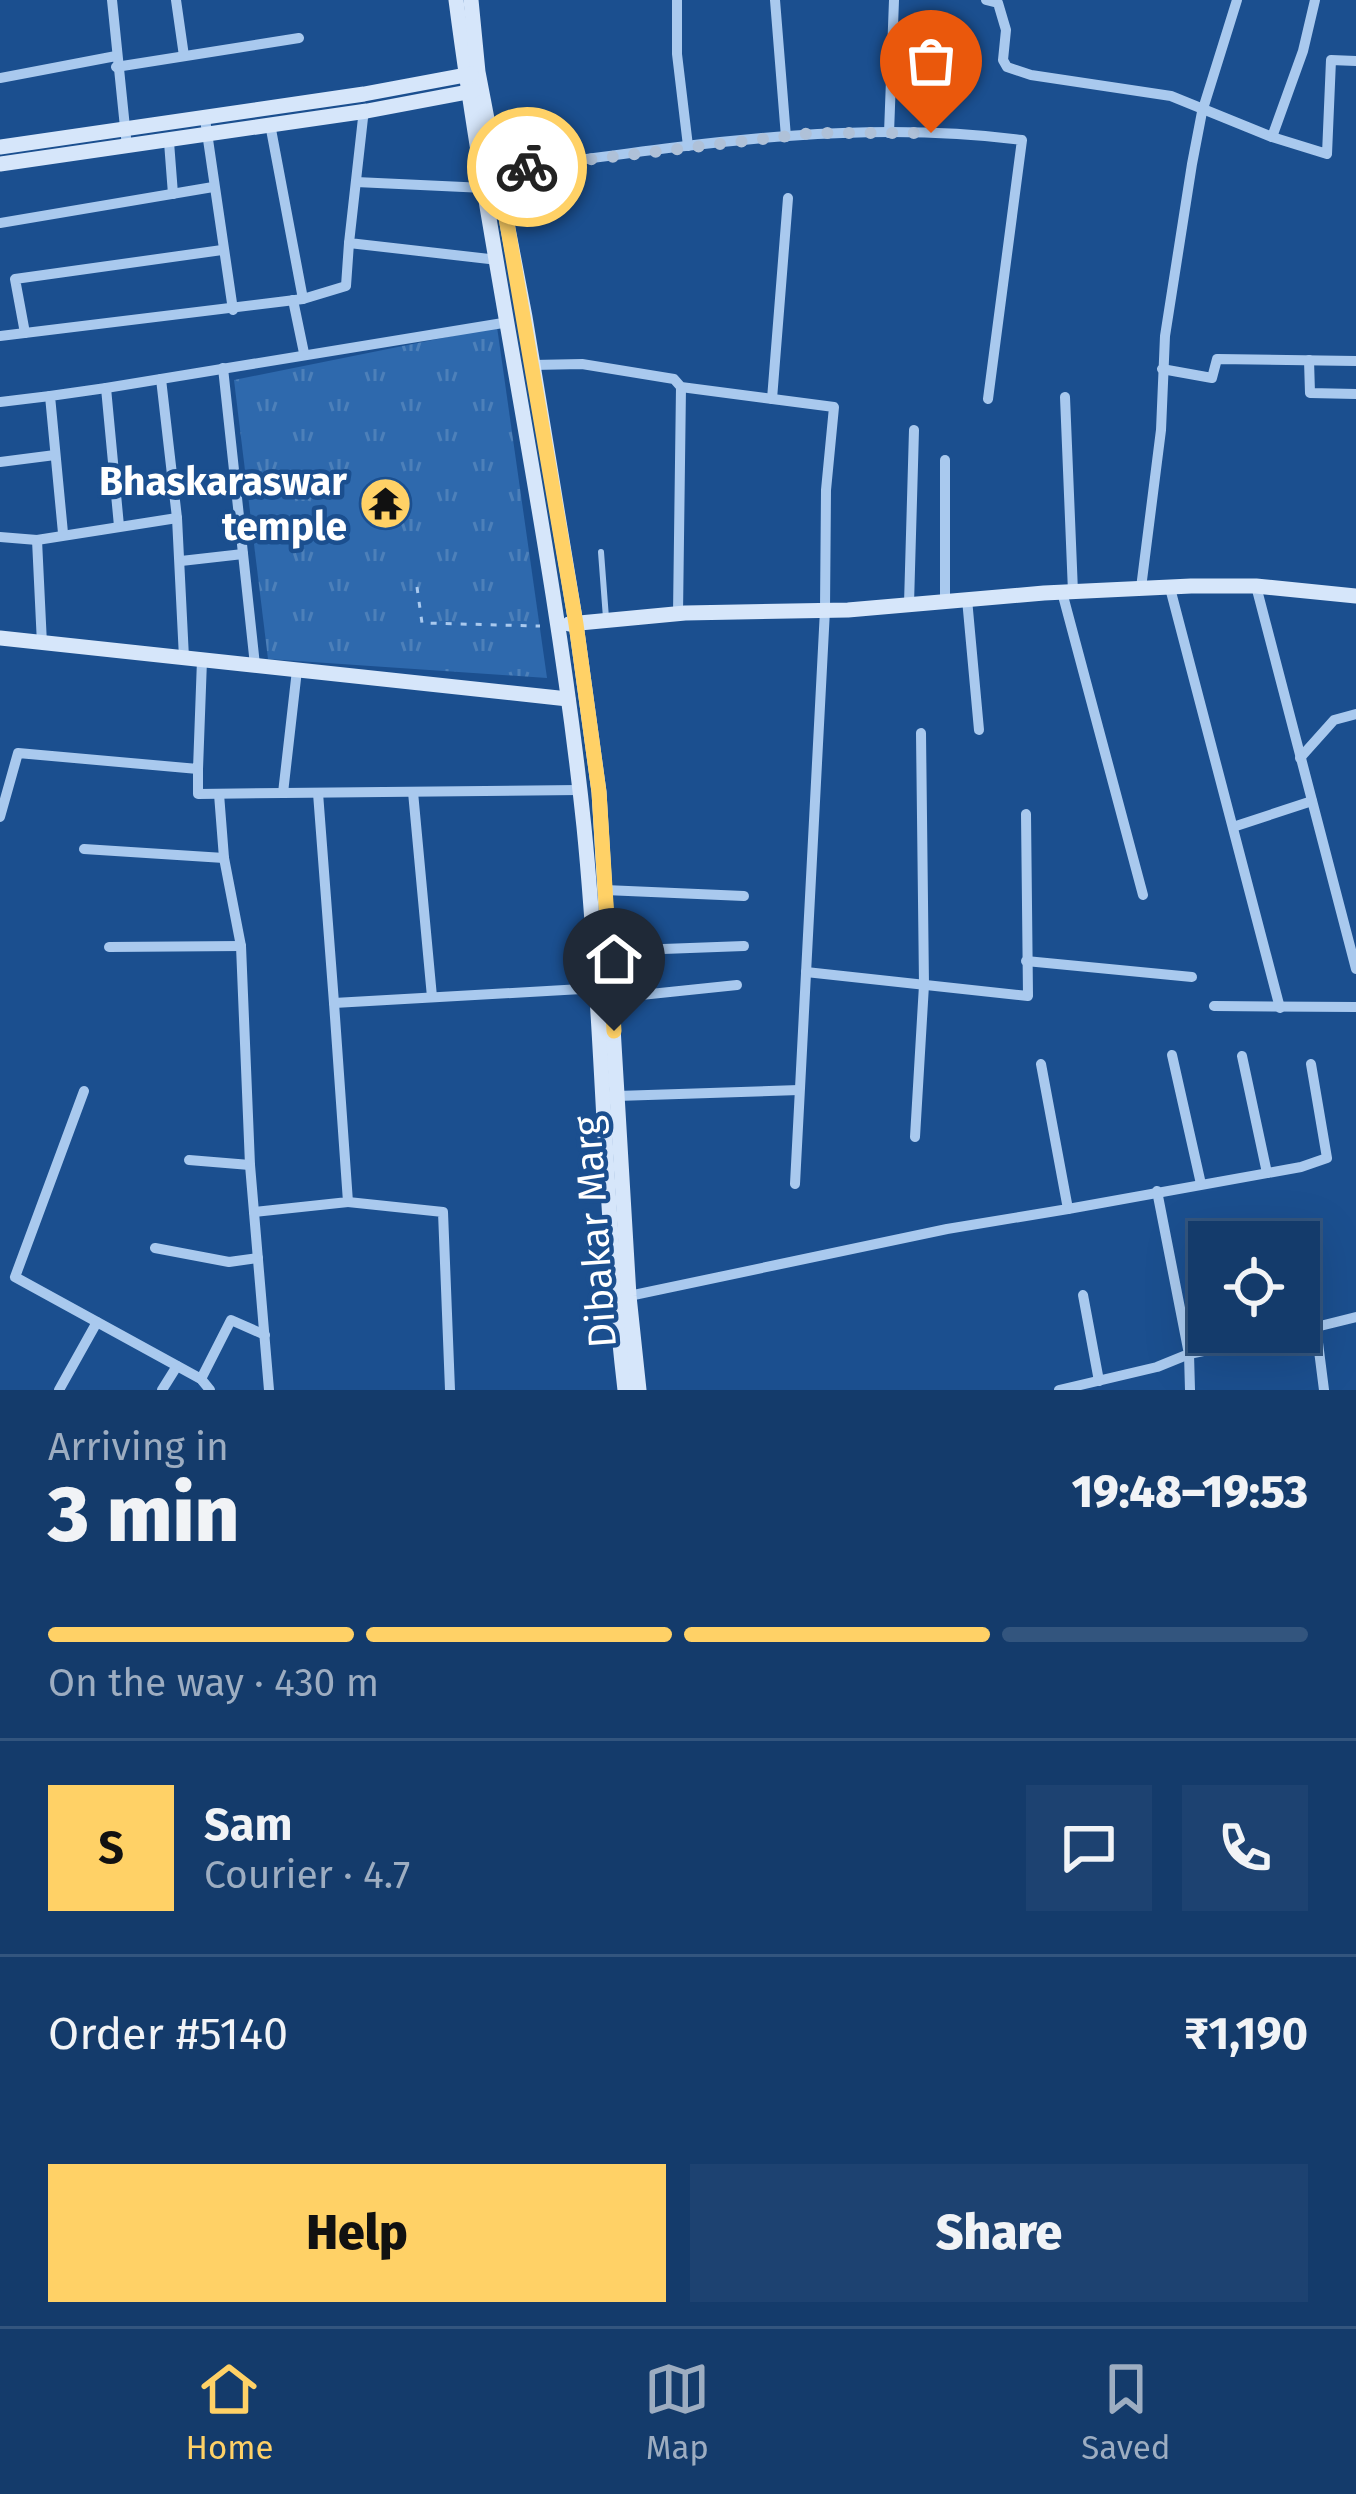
<!DOCTYPE html>
<meta charset="utf-8">
<style>
body{margin:0;font-family:"Fira Sans",sans-serif;background:#1d4271;color:#f1f3f6;height:100vh;display:flex;flex-direction:column;font-size:45px;white-space:nowrap}
*{box-sizing:border-box;margin:0}
p{font-size:39px;color:#9dadc1}
.icon{flex:none;width:66px;height:66px;fill:none;stroke:currentColor;stroke-width:2;stroke-linecap:round;stroke-linejoin:round}
.map{position:relative;height:1390px;overflow:hidden}
.drawer{display:flex;flex-direction:column;background:#143b6b;flex:1}
.drawer>*{flex:none}
.buttons{position:absolute;left:1188px;top:1221px;display:grid;gap:24px}
.buttons a{display:grid;place-items:center;width:132px;height:132px;border-radius:0px;background:#143b6b;box-shadow:0 12px 48px #0002,0 0 0 3px #33557e;font-size:60px}
.pin{position:absolute;display:grid;place-items:center;width:102px;height:102px;color:#fff;margin:-123px -51px;border-radius:50% 50% 50% 0;rotate:-45deg;box-shadow:0 0 12px #0007}
.pin .icon{rotate:45deg}
.courier{position:absolute;display:grid;place-items:center;width:120px;height:120px;margin:-60px;border:9px solid #ffd166;border-radius:50%;background:#fff;color:#222;box-shadow:0 3px 15px #0007}
.headline em{font-style:normal;font-weight:800}
.headline div{display:flex;flex-direction:column-reverse}
.headline{display:flex;align-items:center;justify-content:space-between;height:204px;padding:0 48px}
h1{font-size:78px;font-weight:800;line-height:90px}
.bar{display:grid;grid-template-columns:repeat(4,1fr);gap:18px 12px;align-content:center;height:144px;padding:0 48px}
.bar i{height:15px;border-radius:9px;background:#33557e}
.bar .on{background:#ffd166}
.bar p{grid-column:span 4}
.line{display:flex;align-items:center;gap:30px;padding:0 48px;border-top:3px solid #33557e}
.line div{flex:1}
.round{display:grid;place-items:center;flex:none;width:126px;height:126px;border-radius:0px;background:#1d4271}
.cta{display:flex;gap:24px;margin-top:auto;padding:24px 48px}
.cta a{flex:1;height:138px;border-radius:0px;background:#ffd166;color:#111;font-size:48px;font-weight:800;line-height:138px;text-align:center}
.cta a+a{background:#1d4271;color:#f1f3f6}
.tabs{display:flex;justify-content:space-around;align-items:center;height:168px;border-top:3px solid #33557e;background:#143b6b;font-size:33px;color:#9dadc1}
.tabs a{display:grid;justify-items:center;gap:6px}
.tabs .on{color:#ffd166}
.map>svg:first-child{display:block}
</style>
<div class="map">
<svg width="1356" height="1390" viewBox="0 0 1356 1390">
<defs>
<pattern id="park-tufts" width="24" height="20" patternUnits="userSpaceOnUse" patternTransform="scale(3)"><rect width="24" height="20" fill="#2e69ad"/><path d="M3 7l-1-3M5 7V3M7 7l1-3M15 17l-1-3M17 17v-4M19 17l1-3" fill="none" stroke="#4d80b9"/></pattern>
</defs>
<rect width="100%" height="100%" fill="#1b4f8f"/>
<polygon fill="url(#park-tufts)" points="497,327 547,678 268,659 234,380"/>
<g fill="none" stroke-linecap="round" stroke-linejoin="round">
<polyline stroke="#a9c9ee" stroke-width="3" stroke-dasharray="6 9" stroke-linecap="butt" points="417,587 422,623 540,626"/>
<polyline stroke="#a9c9ee" stroke-width="6" points="601,552 606,618"/>
<g stroke="#a9c9ee" stroke-width="10">
<polyline points="112,0 127,147"/>
<polyline points="176,0 184,56"/>
<polyline points="677,0 677,54 688,146"/>
<polyline points="775,0 786,137"/>
<polyline points="986,0 998,3 1006,30 1003,60 1007,67 1031,75 1171,96 1272,137 1303,51 1315,0"/>
<polyline points="116,67 299,38"/>
<polyline points="0,78 116,56"/>
<polyline points="364,109 349,243 498,260"/>
<polyline points="205,119 233,310"/>
<polyline points="270,124 303,299 346,286 349,243"/>
<polyline points="889,133 894,0"/>
<polyline points="1272,137 1327,154 1331,60 1356,61"/>
<polyline points="169,142 173,194"/>
<path d="M498 171C671 148 848 117 1022 140L988 399"/>
<polyline points="356,182 485,188"/>
<polyline points="0,223 213,187"/>
<polyline points="293,300 304,353"/>
<polyline points="25,333 15,279 222,250"/>
<polyline points="0,336 303,299"/>
<polyline points="1309,360 1310,393 1356,394"/>
<polyline points="533,365 582,364 674,379 681,387 834,407 826,490 825,610 795,1184"/>
<polyline points="223,368 255,665"/>
<polyline points="1162,369 1212,378 1217,359 1356,361"/>
<polyline points="106,388 509,322"/>
<polyline points="1065,397 1073,592"/>
<polyline points="772,399 788,198"/>
<polyline points="0,402 50,396"/>
<polyline points="945,460 945,601"/>
<polyline points="0,462 55,455"/>
<polyline points="177,518 184,658"/>
<polyline points="63,533 50,396 106,388 119,526"/>
<polyline points="0,537 37,540 177,518 161,379"/>
<polyline points="37,540 42,644"/>
<polyline points="181,561 243,554"/>
<polyline points="1256,586 1356,969"/>
<polyline points="1141,588 1161,430 1165,336 1192,164 1202,112 1237,0"/>
<polyline points="1170,588 1280,1008"/>
<polyline points="1062,592 1143,895"/>
<polyline points="967,599 979,730"/>
<polyline points="909,604 914,430"/>
<polyline points="678,614 681,387"/>
<polyline points="297,670 283,793 579,790"/>
<polyline points="1300,758 1334,720 1356,714"/>
<polyline points="198,769 198,794 283,793"/>
<polyline points="413,792 432,997"/>
<polyline points="318,793 334,1003 599,988"/>
<polyline points="219,794 224,858 241,946 250,1165 269,1390"/>
<polyline points="0,817 18,753 198,769 202,660"/>
<polyline points="1233,827 1312,801"/>
<polyline points="84,849 224,858"/>
<polyline points="605,890 744,896"/>
<polyline points="109,947 241,946"/>
<polyline points="609,951 744,946"/>
<polyline points="1026,961 1192,977"/>
<polyline points="806,972 1028,996 1026,814"/>
<polyline points="612,998 737,985"/>
<polyline points="1214,1006 1356,1007"/>
<polyline points="1172,1055 1201,1184"/>
<polyline points="1242,1056 1267,1173"/>
<polyline points="84,1091 15,1277 201,1379 210,1390"/>
<polyline points="617,1096 799,1090"/>
<polyline points="915,1137 924,985 921,733"/>
<polyline points="189,1160 250,1165"/>
<polyline points="1157,1191 1189,1354 1190,1390"/>
<polyline points="348,1202 443,1212 450,1390"/>
<polyline points="1068,1209 1301,1167 1327,1158 1311,1064"/>
<polyline points="254,1212 348,1202 334,1003"/>
<polyline points="155,1248 229,1262 258,1258"/>
<polyline points="1083,1295 1099,1381"/>
<polyline points="629,1296 947,1229 1068,1209 1041,1064"/>
<polyline points="201,1379 231,1320 265,1335"/>
<polyline points="59,1390 97,1322"/>
<polyline points="162,1390 177,1366"/>
<polyline points="1059,1390 1157,1367 1189,1354 1294,1332"/>
<polyline points="1324,1390 1316,1327 1356,1317"/>
</g>
<g stroke="#d6e6fa" stroke-width="15">
<path d="M456 0C492 277 555 549 584 827 603 1014 603 1203 625 1390"/>
<polyline points="471,0 478,72 525,317 576,624 599,792 629,1296 639,1390"/>
<polyline points="0,147 364,94 471,74"/>
<polyline points="0,164 367,111 473,91"/>
<polyline points="569,624 685,613 848,610 1044,593 1191,586 1256,586 1356,596"/>
<polyline points="0,638 568,699"/>
</g>
</g>
<g fill="none" stroke-linecap="round" stroke-linejoin="round">
<polyline stroke="#afc1d8" stroke-width="12" stroke-dasharray="0 21.6" points="527,167 813,133 931,133"/>
<polyline stroke="#ffd166" stroke-width="15" points="527,167 498,171 576,624 599,792 614,1031"/>
</g>
<defs>
<symbol id="temple-disc" viewBox="-11 -11 22 22"><circle r="9.5" fill="#ffd166" stroke="#1b4f8f"/><path d="M0-6L5-2H3V0L6.5 2.5H4V6H1.5V3h-3V6H-4V2.5H-6.5L-3 0V-2H-5Z" fill="#111"/></symbol>
</defs>
<g fill-rule="evenodd">
<use href="#temple-disc" x="356" y="474" width="59" height="59"/>
</g>
<g text-anchor="middle" stroke-width="9" stroke-linejoin="round" paint-order="stroke">
<g font-size="39" font-weight="bold" fill="#fff" stroke="#1b4f8f" text-anchor="end">
<text x="347" y="495">Bhaskaraswar<tspan x="347" dy="45">temple</tspan></text>
</g>
<g font-size="39" fill="#fff" stroke="#1b4f8f">
<text transform="translate(594 1232) rotate(-94)" y="14">Dibakar Marg</text>
</g>
</g>
</svg>
<div class="buttons">
<a><svg class="icon" aria-label="locate" viewBox="0 0 24 24"><circle cx="12" cy="12" r="6"/><path d="M12 2v4M12 18v4M2 12h4M18 12h4"/></svg></a>
</div>
<div class="pin" style="left:931px;top:133px;background:#ea580c"><svg class="icon" aria-label="bag" viewBox="0 0 24 24"><path d="M5 8h14l-1 12H6zM9 8a3 3 0 0 1 6 0"/></svg></div>
<div class="pin" style="left:614px;top:1031px;background:#1f2937"><svg class="icon" aria-label="home" viewBox="0 0 24 24"><path d="M3 11l9-7 9 7M6 9v11h12V9"/></svg></div>
<div class="courier" style="left:527px;top:167px"><svg class="icon" aria-label="bike" viewBox="0 0 24 24"><circle cx="6" cy="16" r="4"/><circle cx="18" cy="16" r="4"/><path d="M6 16l4-8h5l3 8M10 8l3 8H6M13 5h3"/></svg></div>
</div>
<section class="drawer">
<div class="headline"><div><h1>3 min</h1><p>Arriving in</p></div><em>19:48–19:53</em></div>
<div class="bar"><i class="on"></i><i class="on"></i><i class="on"></i><i></i><p>On the way · 430 m</p></div>
<div class="line" style="height:216px"><b class="round" style="background:#ffd166;color:#111">S</b><div><b>Sam</b><p>Courier · 4.7</p></div><a class="round"><svg class="icon" aria-label="chat" viewBox="0 0 24 24"><path d="M4 5h16v11H9l-5 4z"/></svg></a><a class="round"><svg class="icon" aria-label="phone" viewBox="0 0 24 24"><path d="M5 4h4l2 5-3 2q2 4 5 5l2-3 5 2v4C11 20 4 13 5 4z"/></svg></a></div>
<div class="line" style="height:156px"><div>Order #5140</div><b>₹1,190</b></div>
<div class="cta"><a>Help</a><a>Share</a></div>
</section>
<nav class="tabs">
<a class="on"><svg class="icon" aria-label="home" viewBox="0 0 24 24"><path d="M3 11l9-7 9 7M6 9v11h12V9"/></svg>Home</a>
<a><svg class="icon" aria-label="map" viewBox="0 0 24 24"><path d="M3 6l6-2 6 2 6-2v14l-6 2-6-2-6 2zM9 4v14M15 6v14"/></svg>Map</a>
<a><svg class="icon" aria-label="saved" viewBox="0 0 24 24"><path d="M7 4h10v16l-5-4-5 4z"/></svg>Saved</a>
</nav>
